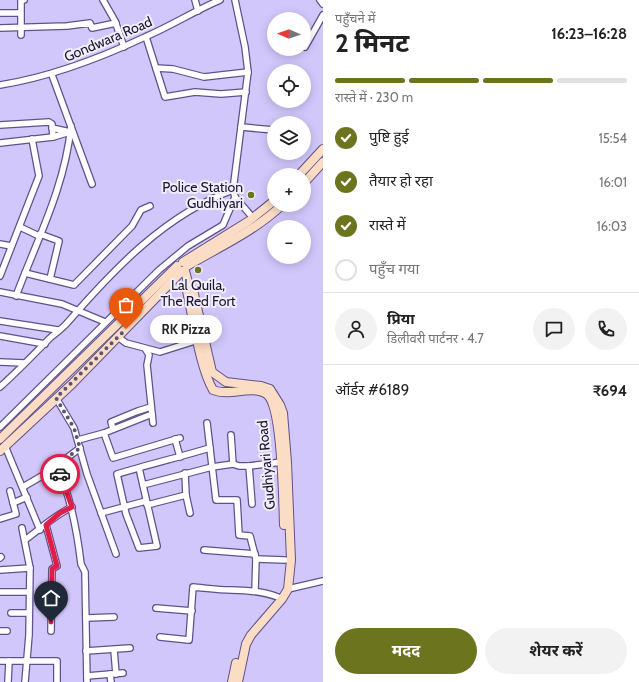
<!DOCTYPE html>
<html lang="hi">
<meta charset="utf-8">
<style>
body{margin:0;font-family:Cabin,"Noto Sans Devanagari",sans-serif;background:#f2f2f2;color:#222;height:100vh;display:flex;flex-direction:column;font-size:15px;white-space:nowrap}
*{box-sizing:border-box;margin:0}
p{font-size:13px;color:#767676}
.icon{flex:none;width:22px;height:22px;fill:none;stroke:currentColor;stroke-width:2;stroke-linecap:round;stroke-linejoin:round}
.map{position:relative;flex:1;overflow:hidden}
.panel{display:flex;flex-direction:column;background:#fff;width:316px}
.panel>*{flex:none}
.needle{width:26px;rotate:272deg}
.tools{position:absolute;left:267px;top:12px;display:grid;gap:8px}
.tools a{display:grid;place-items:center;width:44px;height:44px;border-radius:50%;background:#fff;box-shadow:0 2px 10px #0003;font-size:20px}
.pin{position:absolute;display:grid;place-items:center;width:34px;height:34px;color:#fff;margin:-41px -17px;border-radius:50% 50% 50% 0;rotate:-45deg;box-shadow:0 0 4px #0007}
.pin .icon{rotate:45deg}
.courier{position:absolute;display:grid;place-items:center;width:40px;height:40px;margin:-20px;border:3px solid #e11d48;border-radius:50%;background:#fff;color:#222;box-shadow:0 1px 5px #0007}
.bubble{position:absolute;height:28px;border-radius:14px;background:#fff;box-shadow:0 2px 10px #0003;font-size:13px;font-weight:700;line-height:28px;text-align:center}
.overview em{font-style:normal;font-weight:700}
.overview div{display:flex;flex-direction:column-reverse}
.overview{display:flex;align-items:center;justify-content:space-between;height:68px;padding:0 12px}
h1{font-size:26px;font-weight:700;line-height:30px}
.bar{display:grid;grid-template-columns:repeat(4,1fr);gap:6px 4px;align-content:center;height:48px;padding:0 12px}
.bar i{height:5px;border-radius:3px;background:#e0e0e0}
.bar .on{background:#6c741d}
.bar p{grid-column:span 4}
.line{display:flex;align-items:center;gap:10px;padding:0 12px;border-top:1px solid #e0e0e0}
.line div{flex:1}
.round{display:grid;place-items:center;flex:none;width:42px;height:42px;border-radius:21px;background:#f2f2f2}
ol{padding:0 12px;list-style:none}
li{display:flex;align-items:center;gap:12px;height:44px}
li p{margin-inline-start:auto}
li .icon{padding:4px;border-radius:50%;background:#6c741d;color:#fff;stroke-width:4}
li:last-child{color:#767676}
li i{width:22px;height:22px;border:2px solid #e0e0e0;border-radius:50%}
.primary-button{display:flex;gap:8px;margin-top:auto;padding:8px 12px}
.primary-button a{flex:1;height:46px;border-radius:24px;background:#6c741d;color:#fff;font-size:16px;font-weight:700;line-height:46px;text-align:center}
.primary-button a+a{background:#f2f2f2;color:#222}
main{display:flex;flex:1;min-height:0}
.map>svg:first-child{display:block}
</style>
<main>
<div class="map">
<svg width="323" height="682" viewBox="0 0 323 682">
<rect width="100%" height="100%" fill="#d2c7fb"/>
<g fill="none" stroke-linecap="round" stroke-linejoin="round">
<defs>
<g id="street">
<polyline points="103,0 115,21 124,47"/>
<polyline points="195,0 198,11"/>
<polyline points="320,0 323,4"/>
<polyline points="0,13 20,13"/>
<polyline points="0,28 67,26 90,23 92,28 116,23"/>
<polyline points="21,35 21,1 24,0"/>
<polyline points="146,37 165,97 195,92 221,94 246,92"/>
<polyline points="305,47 323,15"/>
<polyline points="156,68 173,69 204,77 248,72"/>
<polyline points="52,75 92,184"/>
<path d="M0 85C51 77 98 59 145 37 171 26 194 11 220 0"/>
<polyline points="0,125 49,122 52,124 53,137"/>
<polyline points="241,127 274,130"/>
<polyline points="0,143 53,137 70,132 52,128"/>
<polyline points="235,197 253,218"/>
<polyline points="20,227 39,236"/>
<polyline points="40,234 59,241 50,279"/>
<polyline points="0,244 11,246"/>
<polyline points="25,273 74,285 132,226 141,210 150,206"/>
<polyline points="0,276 39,176 32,139"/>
<polyline points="0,292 62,304 105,322"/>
<path d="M16 296C37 240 65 187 71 126"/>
<polyline points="0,321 58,330"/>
<polyline points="0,336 45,344"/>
<polyline points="118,337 126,343 160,352 198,340"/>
<polyline points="146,350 149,355 147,365 153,423"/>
<polyline points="0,362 24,363"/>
<path d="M0 387C17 372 33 355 50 338 56 333 63 328 68 322 114 269 166 214 233 190"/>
<polyline points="56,398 74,428 87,474 116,554"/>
<polyline points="207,423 216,500 237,500 239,535 250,536 256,559 255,590"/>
<polyline points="0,427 159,270 188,246 223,225 235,197 233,190 248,72 245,47 235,0"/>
<polyline points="113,429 111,422 138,411 151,407"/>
<polyline points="104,433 113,458 180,438"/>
<polyline points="231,435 233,464"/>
<polyline points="175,439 180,457"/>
<polyline points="78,440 104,433 152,414"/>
<polyline points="5,446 40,530"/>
<path d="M57 466C71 497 77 530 81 564L85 572 87 682"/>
<polyline points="249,466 252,504"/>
<path d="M139 468 157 546 139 548 126 514 117 474C147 465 179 457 210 448"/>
<polyline points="185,473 186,495 190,513"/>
<polyline points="143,485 212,467 233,464 239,466 249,466 282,462"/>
<polyline points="23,487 47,473 80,448"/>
<polyline points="13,503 27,497"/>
<polyline points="147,505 186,495"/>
<polyline points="101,513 146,501"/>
<polyline points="0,519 16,514 10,491"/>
<polyline points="46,525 57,566 52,569 51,631"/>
<polyline points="22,528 30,568 29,635 25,682"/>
<path d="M25 540C40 529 55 515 72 507"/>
<polyline points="204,550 255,554"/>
<polyline points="0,558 1,557"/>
<polyline points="256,559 285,560"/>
<polyline points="0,570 30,568"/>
<polyline points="288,589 323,581"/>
<polyline points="0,592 29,592"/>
<polyline points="156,608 192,611"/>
<polyline points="11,613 29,613"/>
<polyline points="86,618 114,617"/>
<polyline points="0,631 7,631"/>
<path d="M160 637 189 640 193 587C205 588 218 590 231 590 248 590 262 591 278 597"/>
<polyline points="114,650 116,674"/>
<polyline points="86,651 130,648"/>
<polyline points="0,661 57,661 57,682"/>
<polyline points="110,674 111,682"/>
<polyline points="87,676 123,673"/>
<polyline points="8,682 9,661"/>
</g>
<g id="secondary">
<polyline points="299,175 323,149"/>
<polyline points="304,183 323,162"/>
<polyline points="183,262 249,221 274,201"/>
<path d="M187 266C219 247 255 231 282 205"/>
<polyline points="185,271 189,286 193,290 212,372 226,382 261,386 270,389 280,405 283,413 287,462 291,560 288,589 282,599 251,635 246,644 238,682"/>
<path d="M189 286 187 291C193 318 200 368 213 390 230 397 249 385 265 393 283 402 283 503 284 525"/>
<polyline points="0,439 177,266"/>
<polyline points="0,451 72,384 182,271"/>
<polyline points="232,682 236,663"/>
</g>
</defs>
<use href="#street" stroke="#60518a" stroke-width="8"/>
<use href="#secondary" stroke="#60518a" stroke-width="10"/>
<use href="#street" stroke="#fff" stroke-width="5.5"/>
<use href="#secondary" stroke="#fbdcc4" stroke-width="8"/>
</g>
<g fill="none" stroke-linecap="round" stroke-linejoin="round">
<polyline stroke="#5c5375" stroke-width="4" stroke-dasharray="0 7.2" points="60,474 56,466 80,448 74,428 56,398 126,329"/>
<polyline stroke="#e11d48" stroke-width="5" points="51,622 52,569 57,566 46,525 60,513 72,507 60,474"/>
</g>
<g fill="#6c741d" stroke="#f1eefc" stroke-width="1.5">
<circle cx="251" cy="195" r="4"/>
<circle cx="198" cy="270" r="4"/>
</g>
<g text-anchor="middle" stroke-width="4" stroke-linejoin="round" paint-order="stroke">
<g font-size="14" fill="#1c152d" stroke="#f1eefc">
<text transform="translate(108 39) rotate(-23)" y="5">Gondwara Road</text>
<text transform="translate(266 465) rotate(-95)" y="5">Gudhiyari Road</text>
</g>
<g font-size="14" fill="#1c152d" stroke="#f1eefc" text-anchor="end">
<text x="243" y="192">Police Station<tspan x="243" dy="16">Gudhiyari</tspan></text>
<text x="198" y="290" text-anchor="middle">Lal Quila,<tspan x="198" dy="16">The Red Fort</tspan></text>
</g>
</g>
</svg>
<div class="tools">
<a><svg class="needle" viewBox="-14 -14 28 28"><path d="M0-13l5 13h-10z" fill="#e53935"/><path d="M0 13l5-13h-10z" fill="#767676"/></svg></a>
<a><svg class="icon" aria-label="locate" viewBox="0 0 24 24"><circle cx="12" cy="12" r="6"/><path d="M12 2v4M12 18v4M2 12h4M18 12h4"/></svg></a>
<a><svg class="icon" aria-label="layers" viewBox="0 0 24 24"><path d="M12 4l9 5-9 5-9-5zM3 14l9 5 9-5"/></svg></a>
<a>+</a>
<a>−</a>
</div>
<div class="pin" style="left:126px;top:329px;background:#ea580c"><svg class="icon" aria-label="bag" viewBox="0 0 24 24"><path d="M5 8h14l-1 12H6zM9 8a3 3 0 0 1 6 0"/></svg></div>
<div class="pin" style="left:51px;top:622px;background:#1f2937"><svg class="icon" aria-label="home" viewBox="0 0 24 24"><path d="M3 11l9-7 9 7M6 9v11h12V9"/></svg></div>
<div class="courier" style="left:60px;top:474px"><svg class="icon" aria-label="car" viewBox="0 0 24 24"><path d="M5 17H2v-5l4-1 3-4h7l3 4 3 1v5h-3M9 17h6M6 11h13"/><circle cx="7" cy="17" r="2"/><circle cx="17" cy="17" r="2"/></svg></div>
<div class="bubble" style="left:150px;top:315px;width:72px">RK Pizza</div>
</div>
<section class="panel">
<div class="overview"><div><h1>2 मिनट</h1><p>पहुँचने में</p></div><em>16:23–16:28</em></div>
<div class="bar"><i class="on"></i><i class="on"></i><i class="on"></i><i></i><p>रास्ते में · 230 m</p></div>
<ol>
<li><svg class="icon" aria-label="check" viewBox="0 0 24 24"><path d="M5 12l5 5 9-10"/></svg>पुष्टि हुई<p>15:54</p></li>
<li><svg class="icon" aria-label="check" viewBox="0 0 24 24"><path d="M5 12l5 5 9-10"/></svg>तैयार हो रहा<p>16:01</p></li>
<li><svg class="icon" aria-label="check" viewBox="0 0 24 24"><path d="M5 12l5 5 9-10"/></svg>रास्ते में<p>16:03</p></li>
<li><i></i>पहुँच गया</li>
</ol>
<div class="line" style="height:72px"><a class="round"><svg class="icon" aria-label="person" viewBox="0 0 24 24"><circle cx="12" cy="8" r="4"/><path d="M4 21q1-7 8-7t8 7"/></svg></a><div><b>प्रिया</b><p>डिलीवरी पार्टनर · 4.7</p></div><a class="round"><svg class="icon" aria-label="chat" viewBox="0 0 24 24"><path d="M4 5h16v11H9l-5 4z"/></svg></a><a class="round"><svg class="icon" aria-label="phone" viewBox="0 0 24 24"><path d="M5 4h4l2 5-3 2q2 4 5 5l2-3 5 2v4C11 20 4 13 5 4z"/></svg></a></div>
<div class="line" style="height:52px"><div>ऑर्डर #6189</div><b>₹694</b></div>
<div class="primary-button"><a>मदद</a><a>शेयर करें</a></div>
</section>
</main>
